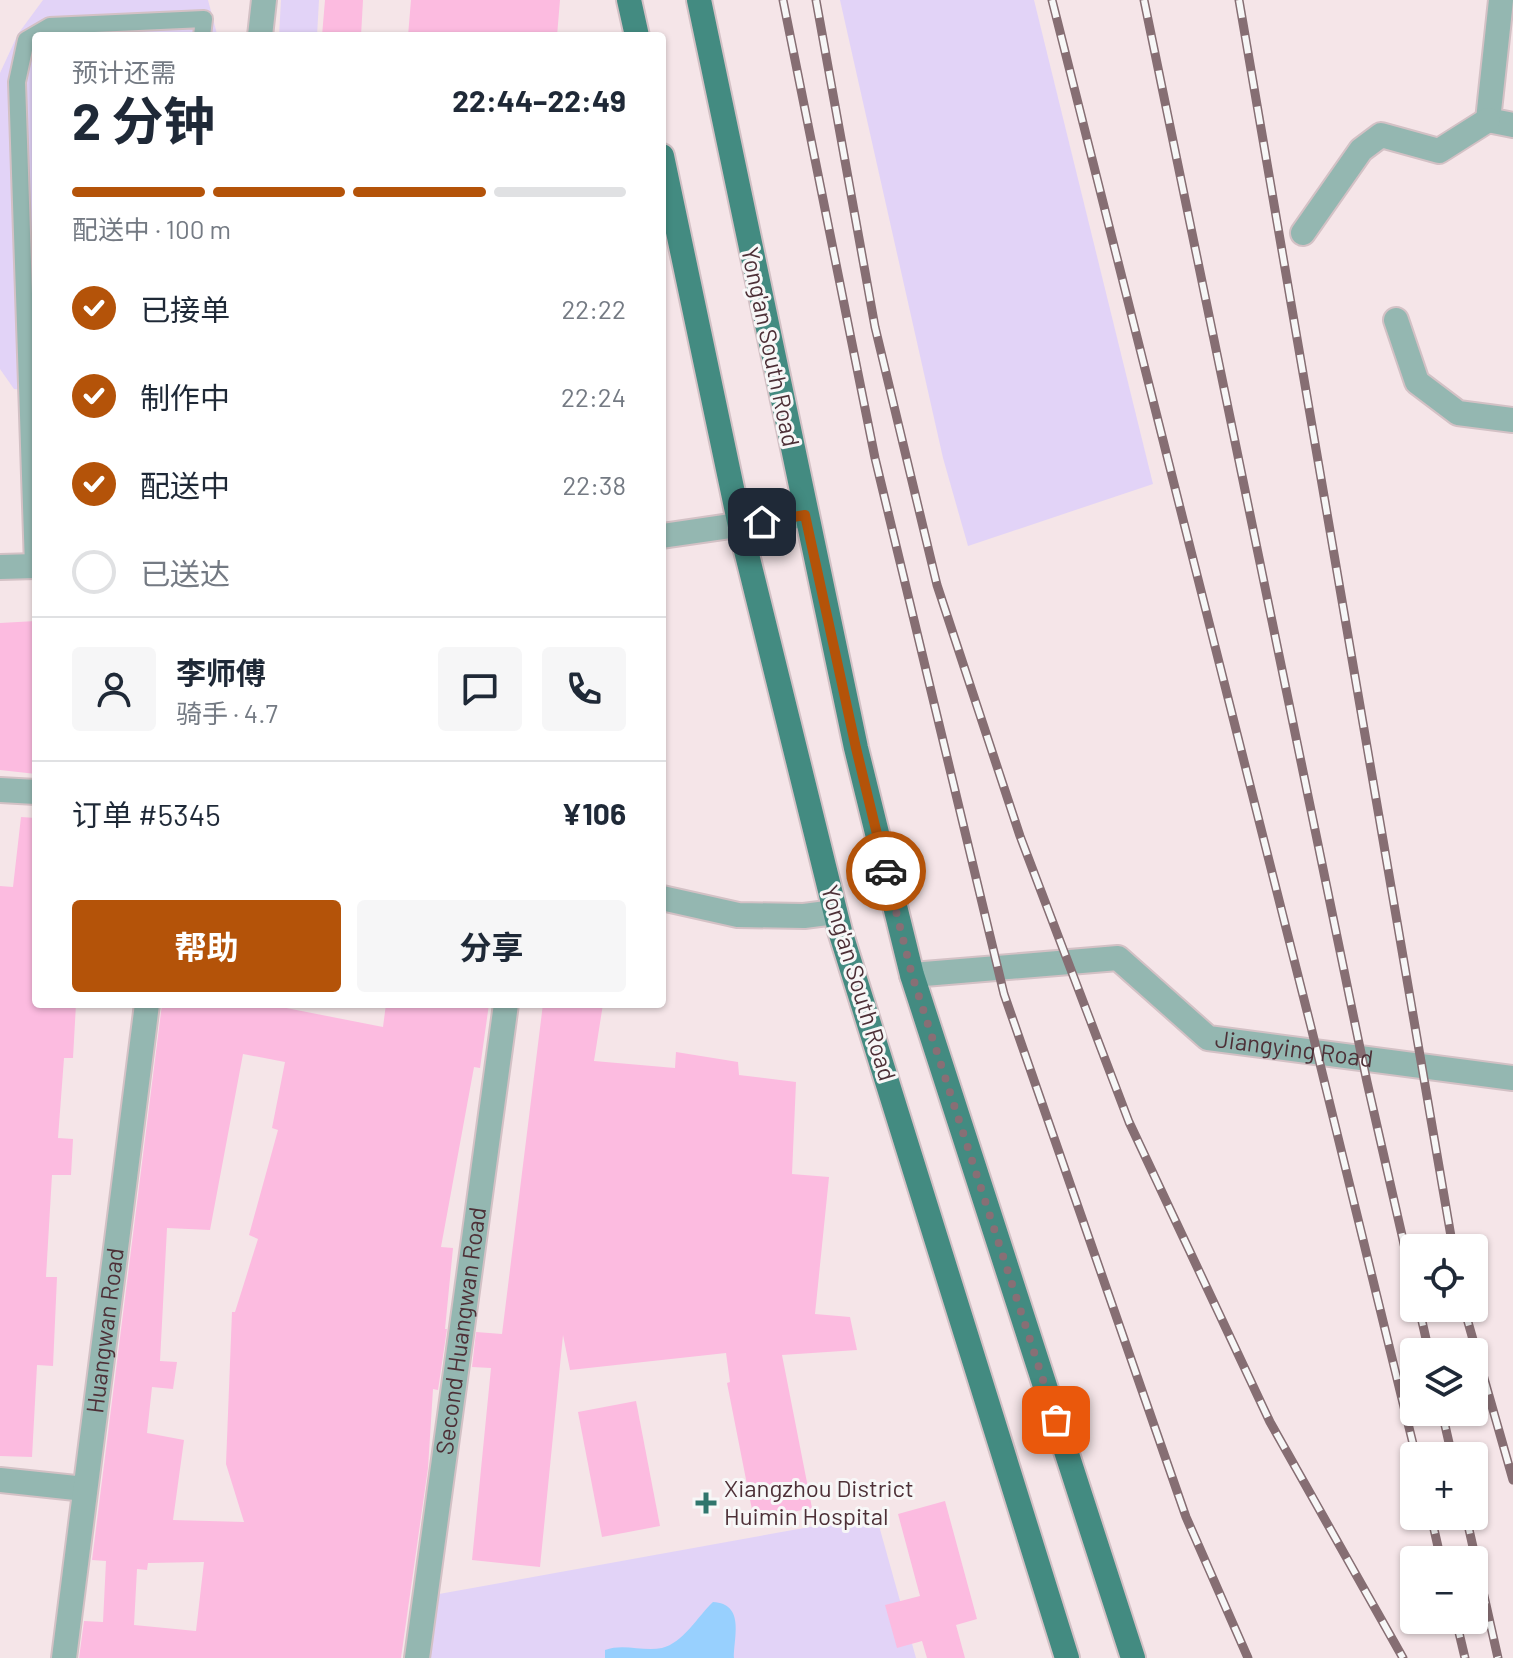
<!DOCTYPE html>
<html lang="zh">
<meta charset="utf-8">
<style>
body{margin:0;font-family:Barlow,"Noto Sans SC",sans-serif;background:#f6f6f7;color:#1f2937;height:100vh;display:flex;flex-direction:column;font-size:30px;white-space:nowrap}
*{box-sizing:border-box;margin:0}
p{font-size:26px;color:#747a83}
.icon{flex:none;width:44px;height:44px;fill:none;stroke:currentColor;stroke-width:2;stroke-linecap:round;stroke-linejoin:round}
.map{position:relative;flex:1;overflow:hidden}
.details{position:absolute;left:32px;top:32px;width:634px;height:976px;display:flex;flex-direction:column;background:#fff;border-radius:8px;box-shadow:0 2px 6px #0004}
.details>*{flex:none}
.buttons{position:absolute;left:1400px;top:1234px;display:grid;gap:16px}
.buttons a{display:grid;place-items:center;width:88px;height:88px;border-radius:8px;background:#fff;box-shadow:0 2px 6px #0004;font-size:40px}
.pin{position:absolute;display:grid;place-items:center;width:68px;height:68px;color:#fff;margin:-34px;border-radius:16px;box-shadow:0 4px 12px #0006}
.courier{position:absolute;display:grid;place-items:center;width:80px;height:80px;margin:-40px;border:6px solid #b45309;border-radius:50%;background:#fff;color:#222;box-shadow:0 2px 10px #0007}
.head em{font-style:normal;font-weight:700}
.head div{display:flex;flex-direction:column-reverse}
.head{display:flex;align-items:center;justify-content:space-between;height:136px;padding:0 40px}
h1{font-size:52px;font-weight:700;line-height:60px}
.bar{display:grid;grid-template-columns:repeat(4,1fr);gap:12px 8px;align-content:center;height:96px;padding:0 40px}
.bar i{height:10px;border-radius:6px;background:#e0e1e3}
.bar .active{background:#b45309}
.bar p{grid-column:span 4}
.line{display:flex;align-items:center;gap:20px;padding:0 40px;border-top:2px solid #e0e1e3}
.line div{flex:1}
.round{display:grid;place-items:center;flex:none;width:84px;height:84px;border-radius:8px;background:#f6f6f7}
ol{padding:0 40px;list-style:none}
li{display:flex;align-items:center;gap:24px;height:88px}
li p{margin-inline-start:auto}
li .icon{padding:8px;border-radius:50%;background:#b45309;color:#fff;stroke-width:4}
li:last-child{color:#747a83}
li i{width:44px;height:44px;border:4px solid #e0e1e3;border-radius:50%}
.primary-button{display:flex;gap:16px;margin-top:auto;padding:16px 40px}
.primary-button a{flex:1;height:92px;border-radius:8px;background:#b45309;color:#fff;font-size:32px;font-weight:700;line-height:92px;text-align:center}
.primary-button a+a{background:#f6f6f7;color:#1f2937}
.map>svg:first-child{display:block}
</style>
<div class="map">
<svg width="1513" height="1658" viewBox="0 0 1513 1658">
<rect width="100%" height="100%" fill="#f5e5e8"/>
<g fill="#e2d3f7">
<polygon points="43,0 208,0 217,34 216,36 36,36 36,391 14,389 0,369 0,73 18,34"/>
<polygon points="281,0 319,0 317,36 279,36"/>
<polygon points="840,0 1034,0 1153,484 968,546 943,458"/>
<polygon points="876,1515 916,1658 430,1658 439,1594"/>
</g>
<path fill="#98d0fe" d="M713 1602C745 1604 734 1636 734 1658H605V1650C624 1643 643 1652 662 1648 683 1643 698 1616 713 1602Z"/>
<g fill="#fcbbe0" fill-rule="evenodd">
<polygon points="325,0 363,0 361,36 322,36"/>
<polygon points="411,0 560,0 557,36 408,36"/>
<polygon points="36,621 36,774 0,770 0,623"/>
<polygon points="21,817 36,818 36,1004 76,1004 73,1058 64,1058 58,1138 73,1139 71,1175 52,1175 46,1277 57,1277 53,1366 37,1365 32,1457 0,1456 0,886 13,887"/>
<path d="M162 1004H266L383 1027 386 1004H489L480 1068 474 1067 441 1247 453 1248 445 1329H447L438 1390 433 1389 428 1468 401 1658H79L84 1621 103 1622 106 1561 92 1560ZM243 1054 285 1062 272 1128 278 1130 249 1235 258 1239 235 1312H232L226 1464 244 1522 173 1520 184 1440 147 1433 152 1387 173 1389 177 1362 160 1361 167 1228 210 1230ZM204 1562 196 1631 134 1625 137 1569 147 1570 148 1563Z"/>
<polygon points="543,1004 603,1004 594,1061 675,1068 676,1052 738,1062 739,1075 796,1082 792,1174 829,1177 815,1314 850,1317 857,1350 782,1355 812,1508 754,1520 727,1383 730,1382 726,1353 570,1370 563,1335 540,1567 472,1560 491,1368 472,1367 476,1332 502,1334"/>
<polygon points="636,1401 660,1526 602,1537 578,1412"/>
<polygon points="945,1501 977,1619 956,1625 965,1658 927,1658 922,1641 897,1648 885,1605 920,1596 898,1514"/>
</g>
<g fill="none" stroke-linecap="round" stroke-linejoin="round">
<defs>
<polyline id="service" points="33,566 17,82 26,40 50,26 204,19 202,36"/>
<g id="minor">
<polyline points="1501,0 1488,120 1513,125"/>
<polyline points="260,36 264,0"/>
<polyline points="1303,233 1361,150 1381,135 1439,151 1488,120"/>
<polyline points="1396,320 1417,382 1458,413 1513,420"/>
<polyline points="0,790 36,792"/>
<polyline points="662,898 738,915 804,916 835,912"/>
<path id="s1" d="M912 975 1118 958 1208 1038 1513 1078"/>
<polyline points="0,1480 85,1489"/>
<path id="s2" d="M64 1658 147 1004"/>
<path id="s3" d="M417 1658 506 1004"/>
</g>
<g id="tertiary">
<polyline points="662,536 805,515"/>
<polyline points="0,567 36,566"/>
</g>
<g id="primary">
<polyline points="629,0 637,36"/>
<polyline points="699,0 856,748 912,975 1133,1658"/>
<polyline points="662,156 740,526 840,931 1067,1658"/>
</g>
</defs>
<use href="#service" stroke="#d3c1c5" stroke-width="20"/>
<use href="#minor" stroke="#d3c1c5" stroke-width="28"/>
<use href="#tertiary" stroke="#d3c1c5" stroke-width="28"/>
<use href="#primary" stroke="#d3c1c5" stroke-width="28"/>
<use href="#service" stroke="#94b7b1" stroke-width="16"/>
<use href="#minor" stroke="#94b7b1" stroke-width="24"/>
<use href="#tertiary" stroke="#94b7b1" stroke-width="24"/>
<use href="#primary" stroke="#438b81" stroke-width="24"/>
<defs>
<g id="rail">
<polyline points="783,0 875,458 1004,994 1186,1517 1248,1658"/>
<polyline points="816,0 875,327 937,585 1020,836 1129,1122 1270,1422 1403,1658"/>
<polyline points="1052,0 1311,1027 1416,1456"/>
<polyline points="1144,0 1367,1082 1414,1288"/>
<polyline points="1239,0 1453,1248"/>
<polyline points="1419,1308 1429,1352"/>
<polyline points="1464,1308 1513,1480"/>
<polyline points="1442,1412 1452,1456"/>
<polyline points="1431,1516 1441,1560"/>
<polyline points="1466,1516 1498,1658"/>
<polyline points="1456,1620 1465,1658"/>
</g>
</defs>
<use href="#rail" stroke="#866e73" stroke-width="9"/>
<use href="#rail" stroke="#f7f7f7" stroke-width="6" stroke-dasharray="18" stroke-linecap="butt"/>
</g>
<g fill="none" stroke-linecap="round" stroke-linejoin="round">
<polyline stroke="#886f75" stroke-width="8" stroke-dasharray="0 14.4" points="886,871 912,975 1056,1420"/>
<polyline stroke="#b45309" stroke-width="10" points="762,522 805,515 856,748 886,871"/>
</g>
<path fill="#2f766d" stroke="#f7f7f7" stroke-width="3" d="M702 1491h8v8h8v8h-8v8h-8v-8h-8v-8h8z"/>
<g text-anchor="middle" stroke-width="6" stroke-linejoin="round" paint-order="stroke">
<g font-size="24" fill="#4d3037" stroke="#f7f7f7">
<text transform="translate(770 347) rotate(78)" y="8">Yong'an South Road</text>
<text transform="translate(858 983) rotate(73)" y="8">Yong'an South Road</text>
<text dy="8" stroke="none"><textPath href="#s1" startOffset="414">Jiangying Road</textPath></text>
<text dy="8" stroke="none"><textPath href="#s2" startOffset="330">Huangwan Road</textPath></text>
<text dy="8" stroke="none"><textPath href="#s3" startOffset="330">Second Huangwan Road</textPath></text>
</g>
<g font-size="24" fill="#4d3037" stroke="#f7f7f7" text-anchor="start">
<text x="724" y="1497">Xiangzhou District<tspan x="724" dy="28">Huimin Hospital</tspan></text>
</g>
</g>
</svg>
<div class="buttons">
<a><svg class="icon" aria-label="locate" viewBox="0 0 24 24"><circle cx="12" cy="12" r="6"/><path d="M12 2v4M12 18v4M2 12h4M18 12h4"/></svg></a>
<a><svg class="icon" aria-label="layers" viewBox="0 0 24 24"><path d="M12 4l9 5-9 5-9-5zM3 14l9 5 9-5"/></svg></a>
<a>+</a>
<a>−</a>
</div>
<div class="pin" style="left:1056px;top:1420px;background:#ea580c"><svg class="icon" aria-label="bag" viewBox="0 0 24 24"><path d="M5 8h14l-1 12H6zM9 8a3 3 0 0 1 6 0"/></svg></div>
<div class="pin" style="left:762px;top:522px;background:#1f2937"><svg class="icon" aria-label="home" viewBox="0 0 24 24"><path d="M3 11l9-7 9 7M6 9v11h12V9"/></svg></div>
<div class="courier" style="left:886px;top:871px"><svg class="icon" aria-label="car" viewBox="0 0 24 24"><path d="M5 17H2v-5l4-1 3-4h7l3 4 3 1v5h-3M9 17h6M6 11h13"/><circle cx="7" cy="17" r="2"/><circle cx="17" cy="17" r="2"/></svg></div>
<section class="details">
<div class="head"><div><h1>2 分钟</h1><p>预计还需</p></div><em>22:44–22:49</em></div>
<div class="bar"><i class="active"></i><i class="active"></i><i class="active"></i><i></i><p>配送中 · 100 m</p></div>
<ol>
<li><svg class="icon" aria-label="check" viewBox="0 0 24 24"><path d="M5 12l5 5 9-10"/></svg>已接单<p>22:22</p></li>
<li><svg class="icon" aria-label="check" viewBox="0 0 24 24"><path d="M5 12l5 5 9-10"/></svg>制作中<p>22:24</p></li>
<li><svg class="icon" aria-label="check" viewBox="0 0 24 24"><path d="M5 12l5 5 9-10"/></svg>配送中<p>22:38</p></li>
<li><i></i>已送达</li>
</ol>
<div class="line" style="height:144px"><a class="round"><svg class="icon" aria-label="person" viewBox="0 0 24 24"><circle cx="12" cy="8" r="4"/><path d="M4 21q1-7 8-7t8 7"/></svg></a><div><b>李师傅</b><p>骑手 · 4.7</p></div><a class="round"><svg class="icon" aria-label="chat" viewBox="0 0 24 24"><path d="M4 5h16v11H9l-5 4z"/></svg></a><a class="round"><svg class="icon" aria-label="phone" viewBox="0 0 24 24"><path d="M5 4h4l2 5-3 2q2 4 5 5l2-3 5 2v4C11 20 4 13 5 4z"/></svg></a></div>
<div class="line" style="height:104px"><div>订单 #5345</div><b>¥106</b></div>
<div class="primary-button"><a>帮助</a><a>分享</a></div>
</section>
</div>
